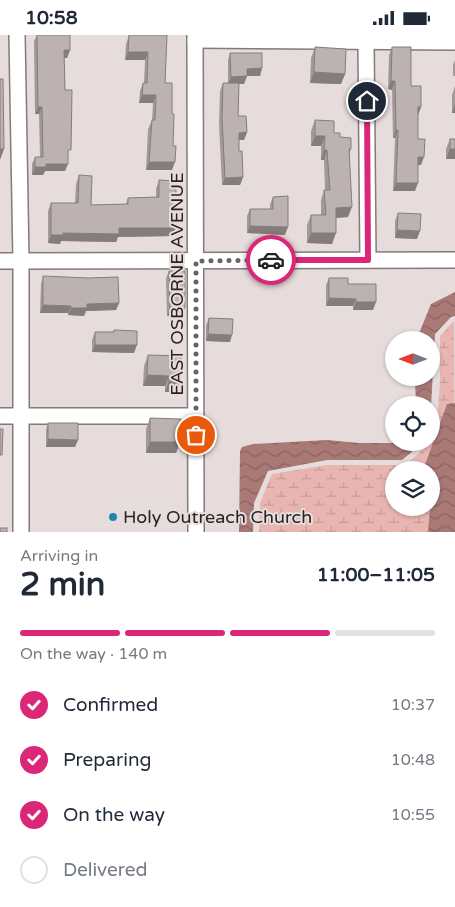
<!DOCTYPE html>
<meta charset="utf-8">
<style>
body{margin:0;font-family:"Varela Round",sans-serif;background:#f2f2f3;color:#1f2937;height:100vh;display:flex;flex-direction:column;font-size:19px;white-space:nowrap}
*{box-sizing:border-box;margin:0}
p{font-size:16px;color:#747a83}
.icon{flex:none;width:28px;height:28px;fill:none;stroke:currentColor;stroke-width:2;stroke-linecap:round;stroke-linejoin:round}
.map{position:relative;height:497px;overflow:hidden}
.panel{display:flex;flex-direction:column;background:#fff;flex:1}
.panel>*{flex:none}
.needle{width:32px;rotate:270deg}
.buttons{position:absolute;left:385px;top:296px;display:grid;gap:10px}
.buttons a{display:grid;place-items:center;width:55px;height:55px;border-radius:50%;background:#fff;box-shadow:0 1px 4px #0004;font-size:25px}
.pin{position:absolute;display:grid;place-items:center;width:42px;height:42px;color:#fff;margin:-21px;border:2px solid #fff;border-radius:50%;box-shadow:0 1px 5px #0007}
.courier{position:absolute;display:grid;place-items:center;width:50px;height:50px;margin:-25px;border:4px solid #db2777;border-radius:50%;background:#fff;color:#222;box-shadow:0 1px 6px #0007}
.overview em{font-style:normal;font-weight:700}
.overview div{display:flex;flex-direction:column-reverse}
.overview{display:flex;align-items:center;justify-content:space-between;height:85px;padding:0 20px}
h1{font-size:32px;font-weight:700;line-height:38px}
.bar{display:grid;grid-template-columns:repeat(4,1fr);gap:8px 5px;align-content:center;height:60px;padding:0 20px}
.bar i{height:6px;border-radius:4px;background:#e0e1e3}
.bar .current{background:#db2777}
.bar p{grid-column:span 4}
ol{padding:0 20px;list-style:none}
li{display:flex;align-items:center;gap:15px;height:55px}
li p{margin-inline-start:auto}
li .icon{padding:5px;border-radius:50%;background:#db2777;color:#fff;stroke-width:4}
li:last-child{color:#747a83}
li i{width:28px;height:28px;border:2px solid #e0e1e3;border-radius:50%}
.status{display:flex;justify-content:space-between;align-items:center;height:35px;padding:0 25px;background:#fff;direction:ltr}
.status svg{height:14px;fill:currentColor}
.map>svg:first-child{display:block}
</style>
<div class="status"><b>10:58</b><svg viewBox="0 0 49 12"><path d="M0 12V9h3v3zM5 12V6h3v6zM10 12V3h3v9zM15 12V0h3v12zM26 1h20v11H26zM47 4h2v5h-2z"/></svg></div>
<div class="map">
<svg width="455" height="497" viewBox="0 0 455 497">
<defs>
<pattern id="wetland-marsh" width="20" height="14" patternUnits="userSpaceOnUse" patternTransform="scale(1.25)"><rect width="20" height="14" fill="#e8b5b1"/><path d="M1 5h8M5 5V1M11 12h8M15 12V8" fill="none" stroke="#c79b98"/></pattern>
<pattern id="water-waves" width="16" height="10" patternUnits="userSpaceOnUse" patternTransform="scale(1.25)"><rect width="16" height="10" fill="#a97976"/><path d="M0 5q4-4 8 0t8 0" fill="none" stroke="#896360"/></pattern>
</defs>
<rect width="100%" height="100%" fill="#e6dcdb"/>
<path fill="url(#wetland-marsh)" fill-rule="evenodd" d="M454 286 455 497H259L260 468 272 439 327 430H405L424 414 427 408H431C431 395 435 392 437 381 441 355 440 327 440 301ZM394 435H431V472H394Z"/>
<g fill="url(#water-waves)">
<polygon points="455,257 455,281 451,282 435,299 431,372 431,370 416,370 415,343 431,342 431,305 419,305 420,296 431,269"/>
<polygon points="455,368 455,497 428,497 430,473 431,472 433,441 431,435 429,435 425,430 447,369"/>
<polygon points="327,405 359,408 421,408 419,411 402,425 327,425 268,436 254,468 253,497 239,497 240,416 242,412 253,409"/>
</g>
<g fill="none" stroke-linecap="round" stroke-linejoin="round">
<defs>
<g id="minor">
<polyline points="17,0 21,226 21,497"/>
<polyline points="195,0 196,497"/>
<polyline points="195,5 455,7"/>
<polyline points="366,6 368,225"/>
<polyline points="0,226 455,225"/>
<polyline points="0,381 196,381"/>
</g>
</defs>
<use href="#minor" stroke="#837a7a" stroke-width="18"/>
<use href="#minor" stroke="#fff" stroke-width="15"/>
</g>
<g fill="#a29998">
<polygon points="37,0 70,15 67,23 64,23 68,123 65,136 45,136 43,140 32,140 32,129 35,122 40,122 39,79 35,79 34,6"/>
<polygon points="129,0 167,0 165,48 172,135 146,135 148,94 152,85 153,68 139,68 140,56 143,48 144,48 145,25 125,25 126,9"/>
<polygon points="315,12 345,39 341,49 310,48 311,23"/>
<polygon points="392,12 421,72 418,80 418,104 421,130 418,130 415,156 393,156 395,103 393,103 392,55 388,54 389,20"/>
<polygon points="230,18 262,33 260,41 247,41 244,49 239,49 238,81 247,97 244,105 239,105 239,116 243,142 240,150 222,150 219,89 220,56 223,48 228,48 228,25"/>
<polygon points="455,25 455,41 453,41 453,30"/>
<polygon points="455,51 455,78 452,78 452,60"/>
<polygon points="315,85 340,102 351,114 349,119 348,182 336,183 332,209 307,208 307,190 311,180 321,180 321,165 324,155 325,155 324,125 321,125 321,111 311,111 311,96"/>
<polygon points="450,104 455,104 455,124 446,124 446,114"/>
<polygon points="79,140 91,170 126,169 128,163 156,162 156,154 159,145 173,201 118,202 116,207 61,206 60,209 48,208 48,176 51,168 75,168 76,149"/>
<polygon points="273,162 285,200 247,198 247,181 250,174 270,174 270,169"/>
<polygon points="398,178 417,204 395,203 395,186"/>
<polygon points="169,236 185,273 183,281 167,281 166,243"/>
<polygon points="43,241 119,268 116,275 86,276 84,281 68,280 68,278 40,278 41,249"/>
<polygon points="329,243 348,249 373,275 353,275 353,271 326,271 326,250"/>
<polygon points="209,283 230,307 206,306 206,290"/>
<polygon points="114,295 134,318 92,317 92,305 95,297 113,297"/>
<polygon points="148,320 180,346 176,357 165,357 165,351 143,351 144,331"/>
<polygon points="150,383 180,407 176,418 146,418 146,394"/>
<polygon points="48,388 75,412 46,412 46,395"/>
</g>
<g fill="#847d7c">
<polygon points="64,15 70,15 67,23 61,23"/>
<polygon points="128,17 148,17 145,25 125,25"/>
<polygon points="262,33 260,41 244,41 247,34"/>
<polygon points="314,37 345,39 341,49 310,48"/>
<polygon points="247,41 244,49 228,49 231,42"/>
<polygon points="391,46 395,46 392,55 388,54"/>
<polygon points="142,60 156,60 153,68 139,68"/>
<polygon points="455,69 455,78 452,78"/>
<polygon points="38,72 42,72 39,79 35,79"/>
<polygon points="418,72 421,72 418,80"/>
<polygon points="396,95 398,95 395,103 393,103"/>
<polygon points="247,97 244,105 236,105 239,98"/>
<polygon points="315,101 325,101 321,111 311,111"/>
<polygon points="0,114 4,114 0,125"/>
<polygon points="450,114 455,114 455,124 446,124"/>
<polygon points="324,115 327,115 324,125 321,125"/>
<polygon points="418,122 424,122 421,130 415,130"/>
<polygon points="149,127 175,127 172,135 146,135"/>
<polygon points="46,129 68,129 65,136 45,136 43,140 32,140 35,132"/>
<polygon points="243,142 240,150 222,150 225,143"/>
<polygon points="396,148 418,148 415,156 393,156"/>
<polygon points="352,172 348,182 332,183 336,173"/>
<polygon points="250,191 288,192 285,200 247,198"/>
<polygon points="119,193 176,193 173,201 118,202 116,207 61,206 60,209 48,208 51,200 63,198"/>
<polygon points="397,195 420,196 417,204 395,203"/>
<polygon points="311,198 336,198 332,209 307,208"/>
<polygon points="329,263 356,264 353,271 326,271"/>
<polygon points="356,267 376,267 373,275 353,275"/>
<polygon points="119,268 116,275 86,276 84,281 68,280 71,273 87,269"/>
<polygon points="43,270 71,271 68,278 40,278"/>
<polygon points="170,273 185,273 183,281 167,281"/>
<polygon points="208,299 232,300 230,307 206,306"/>
<polygon points="95,310 137,310 134,318 92,317"/>
<polygon points="147,340 169,341 165,351 143,351"/>
<polygon points="169,346 180,346 176,357 165,357"/>
<polygon points="48,404 78,405 75,412 46,412"/>
<polygon points="150,407 180,407 176,418 146,418"/>
</g>
<g fill="#bcb2b1" stroke="#847d7c">
<polygon points="37,0 70,0 70,15 64,15 65,55 72,55 71,115 68,115 68,129 46,129 46,132 35,132 35,122 43,122 42,72 38,72"/>
<polygon points="129,0 167,0 165,48 172,48 172,79 174,79 173,111 176,111 175,127 149,127 152,85 155,85 156,60 142,60 143,48 147,48 148,17 128,17"/>
<polygon points="315,12 346,14 345,39 314,37"/>
<polygon points="392,12 411,12 411,51 421,51 421,72 418,72 418,104 425,104 424,122 418,122 418,148 396,148 398,95 396,95 395,46 391,46"/>
<polygon points="230,18 262,18 262,33 247,34 247,41 231,42"/>
<polygon points="0,44 3,44 4,114 0,114"/>
<polygon points="223,48 239,48 238,81 246,81 247,97 239,98 239,116 242,116 243,142 225,143 222,82"/>
<polygon points="315,85 334,86 334,98 340,98 340,102 351,103 351,114 349,114 352,172 336,173 336,198 311,198 311,180 326,180 324,155 330,155 327,115 324,115 325,101 315,101"/>
<rect x="450" y="104" width="5" height="10"/>
<polygon points="79,140 92,141 91,170 128,169 128,163 159,162 159,145 176,146 176,193 119,193 119,199 63,198 63,200 51,200 51,168 78,168"/>
<polygon points="288,161 288,192 250,191 250,174 273,174 273,162"/>
<polygon points="398,178 421,179 420,196 397,195"/>
<polygon points="169,236 185,236 185,273 170,273"/>
<polygon points="43,241 88,243 118,242 119,268 87,269 87,273 71,273 71,271 43,270"/>
<polygon points="329,243 348,243 348,249 376,249 376,267 356,267 356,264 329,263"/>
<polygon points="209,283 233,284 232,300 208,299"/>
<polygon points="114,295 137,296 137,310 95,310 95,297 114,297"/>
<polygon points="148,320 181,321 180,346 169,346 169,341 147,340"/>
<polygon points="150,383 181,384 180,407 150,407"/>
<polygon points="48,388 78,388 78,405 48,404"/>
<polygon points="0,394 3,394 2,420 0,420"/>
<rect x="0" y="493" width="7" height="4"/>
</g>
<g fill="none" stroke-linecap="round" stroke-linejoin="round">
<polyline stroke="#696463" stroke-width="5" stroke-dasharray="0 9" points="196,400 196,226 271,225"/>
<polyline stroke="#db2777" stroke-width="6" points="271,225 368,225 367,66"/>
</g>
<circle fill="#2183ae" stroke="#e6dcdb" stroke-width="2" cx="113" cy="482" r="5"/>
<g text-anchor="middle" stroke-width="4" stroke-linejoin="round" paint-order="stroke">
<g font-size="18" fill="#262322" stroke="#e6dcdb">
<text transform="translate(177 249) rotate(-90)" y="6">EAST OSBORNE AVENUE</text>
</g>
<g font-size="18" fill="#262322" stroke="#e6dcdb" text-anchor="start">
<text x="123" y="488">Holy Outreach Church</text>
</g>
</g>
</svg>
<div class="buttons">
<a><svg class="needle" viewBox="-14 -14 28 28"><path d="M0-13l5 13h-10z" fill="#e53935"/><path d="M0 13l5-13h-10z" fill="#747a83"/></svg></a>
<a><svg class="icon" aria-label="locate" viewBox="0 0 24 24"><circle cx="12" cy="12" r="6"/><path d="M12 2v4M12 18v4M2 12h4M18 12h4"/></svg></a>
<a><svg class="icon" aria-label="layers" viewBox="0 0 24 24"><path d="M12 4l9 5-9 5-9-5zM3 14l9 5 9-5"/></svg></a>
</div>
<div class="pin" style="left:196px;top:400px;background:#ea580c"><svg class="icon" aria-label="bag" viewBox="0 0 24 24"><path d="M5 8h14l-1 12H6zM9 8a3 3 0 0 1 6 0"/></svg></div>
<div class="pin" style="left:367px;top:66px;background:#1f2937"><svg class="icon" aria-label="home" viewBox="0 0 24 24"><path d="M3 11l9-7 9 7M6 9v11h12V9"/></svg></div>
<div class="courier" style="left:271px;top:225px"><svg class="icon" aria-label="car" viewBox="0 0 24 24"><path d="M5 17H2v-5l4-1 3-4h7l3 4 3 1v5h-3M9 17h6M6 11h13"/><circle cx="7" cy="17" r="2"/><circle cx="17" cy="17" r="2"/></svg></div>
</div>
<section class="panel">
<div class="overview"><div><h1>2 min</h1><p>Arriving in</p></div><em>11:00–11:05</em></div>
<div class="bar"><i class="current"></i><i class="current"></i><i class="current"></i><i></i><p>On the way · 140 m</p></div>
<ol>
<li><svg class="icon" aria-label="check" viewBox="0 0 24 24"><path d="M5 12l5 5 9-10"/></svg>Confirmed<p>10:37</p></li>
<li><svg class="icon" aria-label="check" viewBox="0 0 24 24"><path d="M5 12l5 5 9-10"/></svg>Preparing<p>10:48</p></li>
<li><svg class="icon" aria-label="check" viewBox="0 0 24 24"><path d="M5 12l5 5 9-10"/></svg>On the way<p>10:55</p></li>
<li><i></i>Delivered</li>
</ol>
</section>
